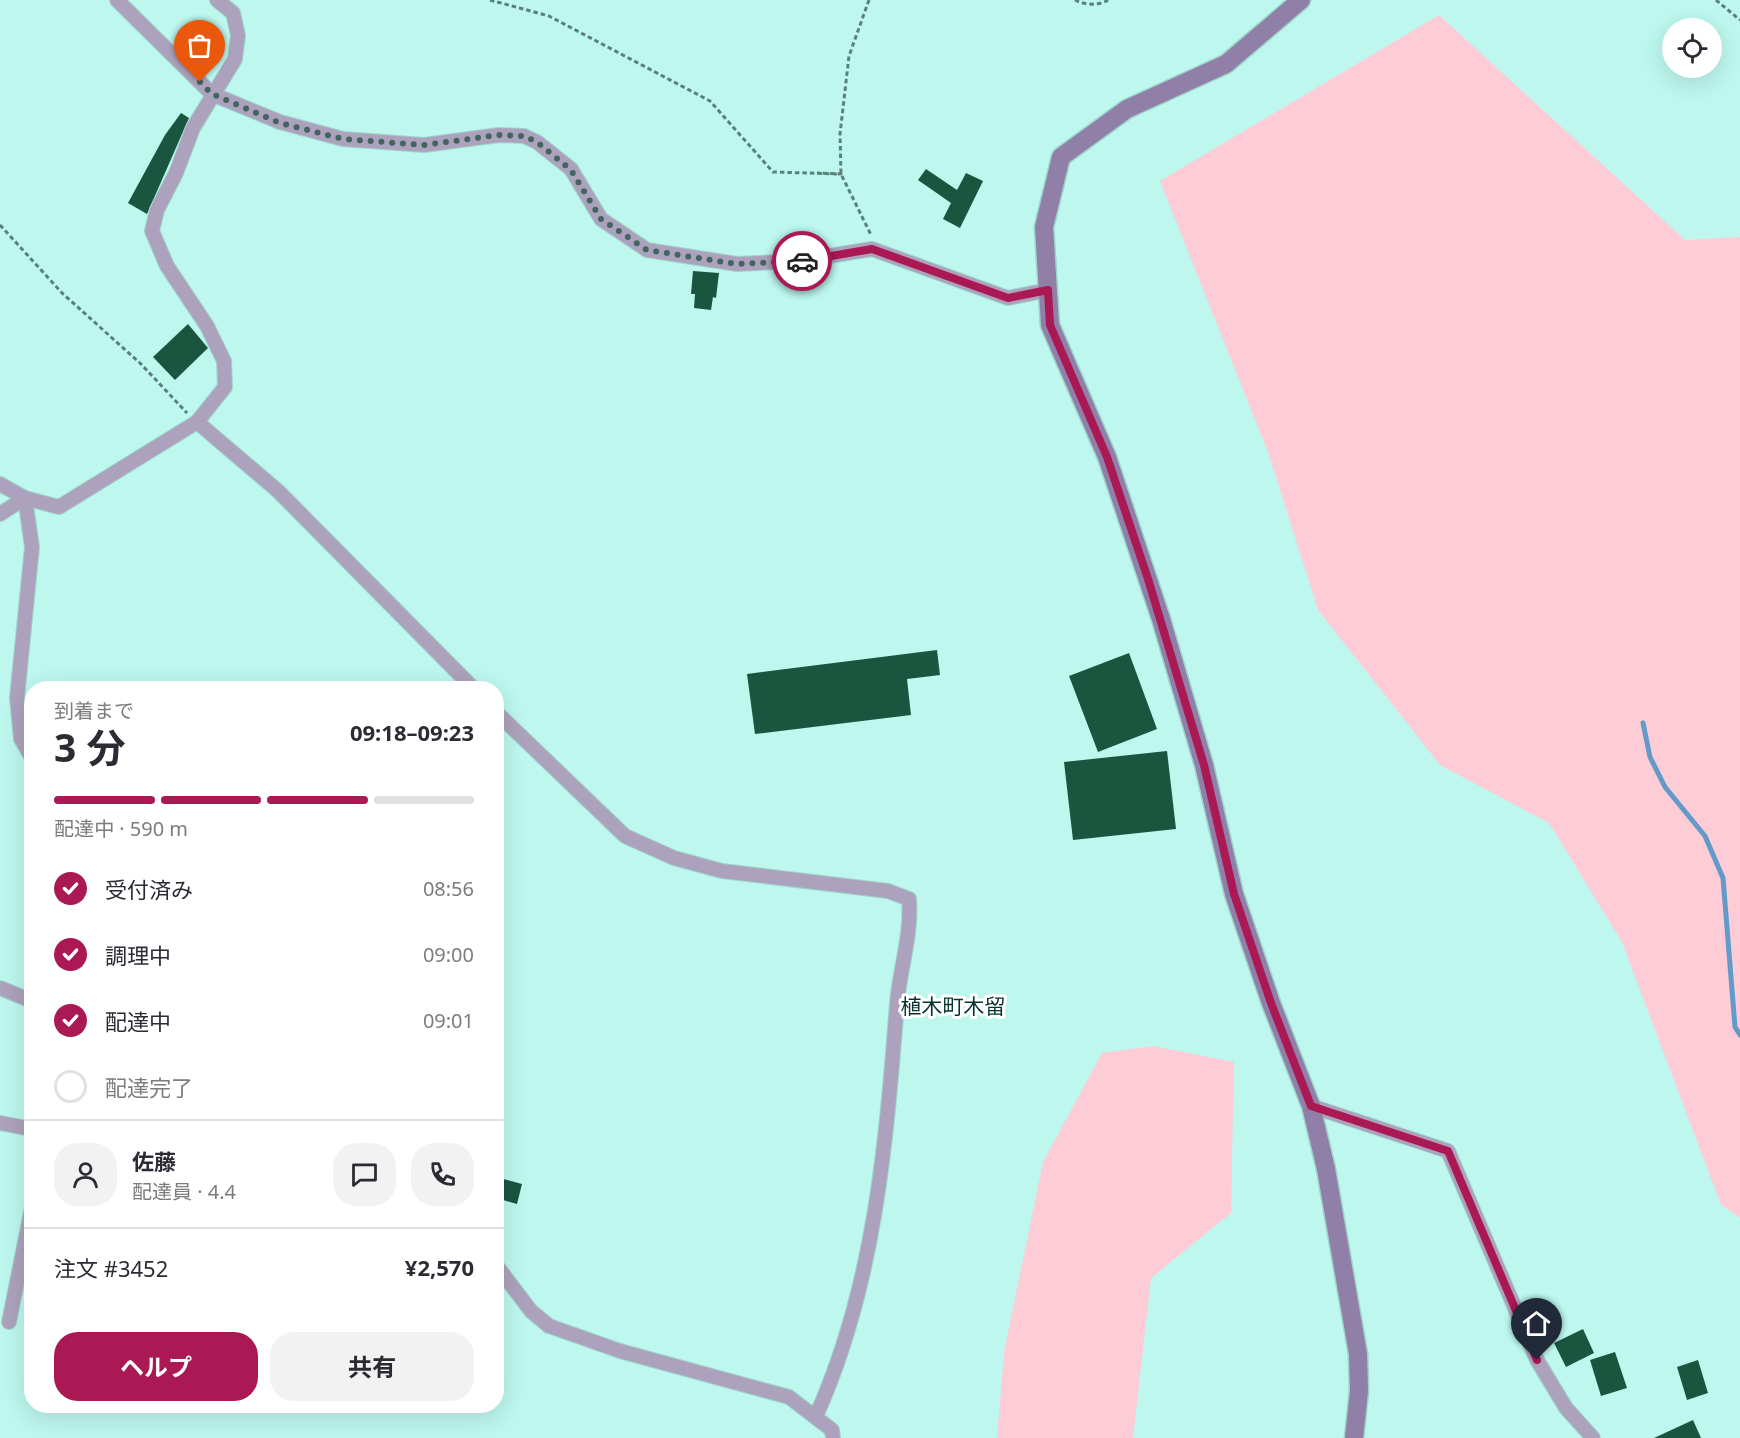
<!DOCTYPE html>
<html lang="ja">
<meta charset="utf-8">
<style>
body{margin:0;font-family:"Noto Sans","Noto Sans JP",sans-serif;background:#f2f2f3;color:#2b2b33;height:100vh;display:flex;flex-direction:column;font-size:22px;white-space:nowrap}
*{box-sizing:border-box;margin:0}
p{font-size:20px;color:#7c7c81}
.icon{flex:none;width:33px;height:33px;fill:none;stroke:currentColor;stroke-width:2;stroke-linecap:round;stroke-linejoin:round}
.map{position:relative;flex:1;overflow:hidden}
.sheet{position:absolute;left:24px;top:681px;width:480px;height:732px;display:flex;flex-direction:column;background:#fff;border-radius:24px;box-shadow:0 6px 24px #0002}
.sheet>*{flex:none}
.fabs{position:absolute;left:1662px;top:18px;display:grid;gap:12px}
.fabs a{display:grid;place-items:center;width:60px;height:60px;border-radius:50%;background:#fff;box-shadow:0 6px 24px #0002;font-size:30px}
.pin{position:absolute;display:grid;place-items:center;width:51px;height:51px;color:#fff;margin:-62px -26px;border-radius:50% 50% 50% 0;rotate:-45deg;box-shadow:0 0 6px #0007}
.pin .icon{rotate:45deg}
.courier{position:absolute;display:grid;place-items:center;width:60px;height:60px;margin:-30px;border:4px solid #aa1953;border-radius:50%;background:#fff;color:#222;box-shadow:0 2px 8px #0007}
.summary em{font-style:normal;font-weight:700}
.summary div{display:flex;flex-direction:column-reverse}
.summary{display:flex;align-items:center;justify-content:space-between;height:102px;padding:0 30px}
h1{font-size:39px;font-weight:700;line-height:45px}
.bar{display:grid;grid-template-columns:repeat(4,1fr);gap:9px 6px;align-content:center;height:72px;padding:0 30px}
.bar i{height:8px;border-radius:4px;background:#e1e1e2}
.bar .current{background:#aa1953}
.bar p{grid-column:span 4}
.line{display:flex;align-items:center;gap:15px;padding:0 30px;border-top:2px solid #e1e1e2}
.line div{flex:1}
.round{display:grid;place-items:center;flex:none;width:63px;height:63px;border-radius:24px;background:#f2f2f3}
ol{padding:0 30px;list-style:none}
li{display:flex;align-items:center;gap:18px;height:66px}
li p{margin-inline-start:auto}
li .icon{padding:6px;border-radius:50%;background:#aa1953;color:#fff;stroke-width:4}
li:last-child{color:#7c7c81}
li i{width:33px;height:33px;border:3px solid #e1e1e2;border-radius:50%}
.primary-button{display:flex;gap:12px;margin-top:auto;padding:12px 30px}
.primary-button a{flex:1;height:69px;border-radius:24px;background:#aa1953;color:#fff;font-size:24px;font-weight:700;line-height:69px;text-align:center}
.primary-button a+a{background:#f2f2f3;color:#2b2b33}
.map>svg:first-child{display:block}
</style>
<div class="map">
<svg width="1740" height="1438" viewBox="0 0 1740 1438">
<rect width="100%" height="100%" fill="#bdf7ee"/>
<g fill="#feccd7">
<polygon points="1439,15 1685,240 1740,237 1740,1218 1721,1205 1622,942 1549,823 1440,765 1318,610 1268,452 1160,181"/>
<polygon points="1153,1046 1234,1062 1231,1213 1151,1278 1133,1438 997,1438 1004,1352 1043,1162 1102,1053"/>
</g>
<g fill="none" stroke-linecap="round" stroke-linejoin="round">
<polyline stroke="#629ac8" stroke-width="5" points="1643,723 1650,757 1665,787 1705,836 1723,878 1735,1027 1740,1035"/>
</g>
<g fill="#1a553f">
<polygon points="181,113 189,118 147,214 128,203 165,135"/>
<polygon points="926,169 957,190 966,173 983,181 960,228 943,219 951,203 918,180"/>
<polygon points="693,271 719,273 716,298 713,297 711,310 694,308 695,294 691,294"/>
<polygon points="188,324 208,348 175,380 153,357"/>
<polygon points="937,650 940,675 907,679 911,715 755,734 747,674"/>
<polygon points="1129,653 1157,729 1098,752 1069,676"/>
<polygon points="1167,751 1176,829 1073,840 1064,762"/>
<polygon points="496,1177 522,1184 517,1204 496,1198"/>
<polygon points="1583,1329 1594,1353 1566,1367 1554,1343"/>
<polygon points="1615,1352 1627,1388 1601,1396 1590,1360"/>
<polygon points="1698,1360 1708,1393 1687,1400 1677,1367"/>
<polygon points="1693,1420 1701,1438 1654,1438"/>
</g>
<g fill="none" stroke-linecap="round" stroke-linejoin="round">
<defs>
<g id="street">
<polyline points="117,0 212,94 280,122 343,139 424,145 499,135 524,136 537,142 571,169 601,219 647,250 737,264 798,261 872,249 1008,298 1048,290"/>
<polyline points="197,422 278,491 473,688"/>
<polyline points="0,484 25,498 59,507 197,422 225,387 224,361 207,326 167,266 152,231 157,210 176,173 193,128 235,59 238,35 233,13 217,0"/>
<polyline points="25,498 32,547 17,698 21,739 32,758"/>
<polyline points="0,514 25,498"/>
<path d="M496 712 625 836 674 858 722 871 888 891 909 899C912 934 900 968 897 1003 886 1144 875 1285 816 1416"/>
<polyline points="0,988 32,1001"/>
<polyline points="1311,1106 1448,1151 1537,1360 1566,1408 1593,1438"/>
<polyline points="0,1123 32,1129"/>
<polyline points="496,1265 531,1311 549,1326 620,1351 789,1397 832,1430 833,1438"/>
<polyline points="9,1322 32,1207"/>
</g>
<polyline id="secondary" points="1301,0 1226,64 1127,109 1061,157 1044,227 1050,325 1107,457 1161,619 1204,765 1234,894 1271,1003 1311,1106 1326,1169 1358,1354 1359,1391 1354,1438"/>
</defs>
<use href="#street" stroke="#9fd3cb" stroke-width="16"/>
<use href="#secondary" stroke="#9fd3cb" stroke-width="21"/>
<g stroke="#59807a" stroke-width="3" stroke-dasharray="4.5 3" stroke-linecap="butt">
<polyline points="490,0 549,16 710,101 773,172 841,174 817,173"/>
<polyline points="869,0 849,56 840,134 841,174 871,235"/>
<path d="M1075 0C1084 5 1099 6 1108 0"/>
<polyline points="1716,0 1740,20"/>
<polyline points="0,225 63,294 140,363 187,413"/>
</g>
<use href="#street" stroke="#ada2bd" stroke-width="14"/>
<use href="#secondary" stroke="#907fa6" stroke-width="18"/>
</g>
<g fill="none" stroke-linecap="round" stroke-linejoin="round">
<polyline stroke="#436560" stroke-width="6" stroke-dasharray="0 10.8" points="200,82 212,94 280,123 343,139 424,145 499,135 524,136 537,142 571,170 601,219 647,250 737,264 802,261"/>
<polyline stroke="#aa1953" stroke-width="8" points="802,261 872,249 1008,298 1048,290 1050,325 1107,457 1148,579 1204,765 1234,894 1271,1003 1311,1106 1448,1151 1537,1360"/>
</g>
<g text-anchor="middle" stroke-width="6" stroke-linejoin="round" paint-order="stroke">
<g font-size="21" fill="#05332e" stroke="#fff">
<text x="953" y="1014">植木町木留</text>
</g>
</g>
</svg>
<div class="fabs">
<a><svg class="icon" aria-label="locate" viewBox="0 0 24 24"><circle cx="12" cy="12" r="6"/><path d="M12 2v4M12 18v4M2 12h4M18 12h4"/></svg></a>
</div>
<div class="pin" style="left:200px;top:82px;background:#ea580c"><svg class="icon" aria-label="bag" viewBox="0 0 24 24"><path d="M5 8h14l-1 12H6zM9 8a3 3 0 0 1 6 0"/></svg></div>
<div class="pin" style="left:1537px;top:1360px;background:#1f2937"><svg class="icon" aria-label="home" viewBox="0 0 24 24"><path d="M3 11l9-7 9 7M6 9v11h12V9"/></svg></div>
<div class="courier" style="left:802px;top:261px"><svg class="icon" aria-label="car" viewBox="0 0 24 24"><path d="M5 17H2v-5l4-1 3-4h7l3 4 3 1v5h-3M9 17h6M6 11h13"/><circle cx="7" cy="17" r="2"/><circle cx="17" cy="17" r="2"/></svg></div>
<section class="sheet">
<div class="summary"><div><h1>3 分</h1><p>到着まで</p></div><em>09:18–09:23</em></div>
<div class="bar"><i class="current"></i><i class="current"></i><i class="current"></i><i></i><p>配達中 · 590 m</p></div>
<ol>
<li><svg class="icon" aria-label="check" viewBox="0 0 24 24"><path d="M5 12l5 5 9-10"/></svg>受付済み<p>08:56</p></li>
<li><svg class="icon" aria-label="check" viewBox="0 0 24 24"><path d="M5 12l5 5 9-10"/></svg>調理中<p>09:00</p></li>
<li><svg class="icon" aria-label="check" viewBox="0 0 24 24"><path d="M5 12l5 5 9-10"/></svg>配達中<p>09:01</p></li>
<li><i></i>配達完了</li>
</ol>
<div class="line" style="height:108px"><a class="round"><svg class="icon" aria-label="person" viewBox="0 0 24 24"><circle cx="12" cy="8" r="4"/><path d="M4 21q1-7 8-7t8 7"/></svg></a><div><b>佐藤</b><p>配達員 · 4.4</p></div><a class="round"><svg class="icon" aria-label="chat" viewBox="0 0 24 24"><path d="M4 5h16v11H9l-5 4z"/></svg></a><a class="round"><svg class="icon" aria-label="phone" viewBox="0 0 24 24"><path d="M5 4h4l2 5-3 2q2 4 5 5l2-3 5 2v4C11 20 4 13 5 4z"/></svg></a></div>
<div class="line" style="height:78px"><div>注文 #3452</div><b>¥2,570</b></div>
<div class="primary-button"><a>ヘルプ</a><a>共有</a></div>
</section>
</div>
